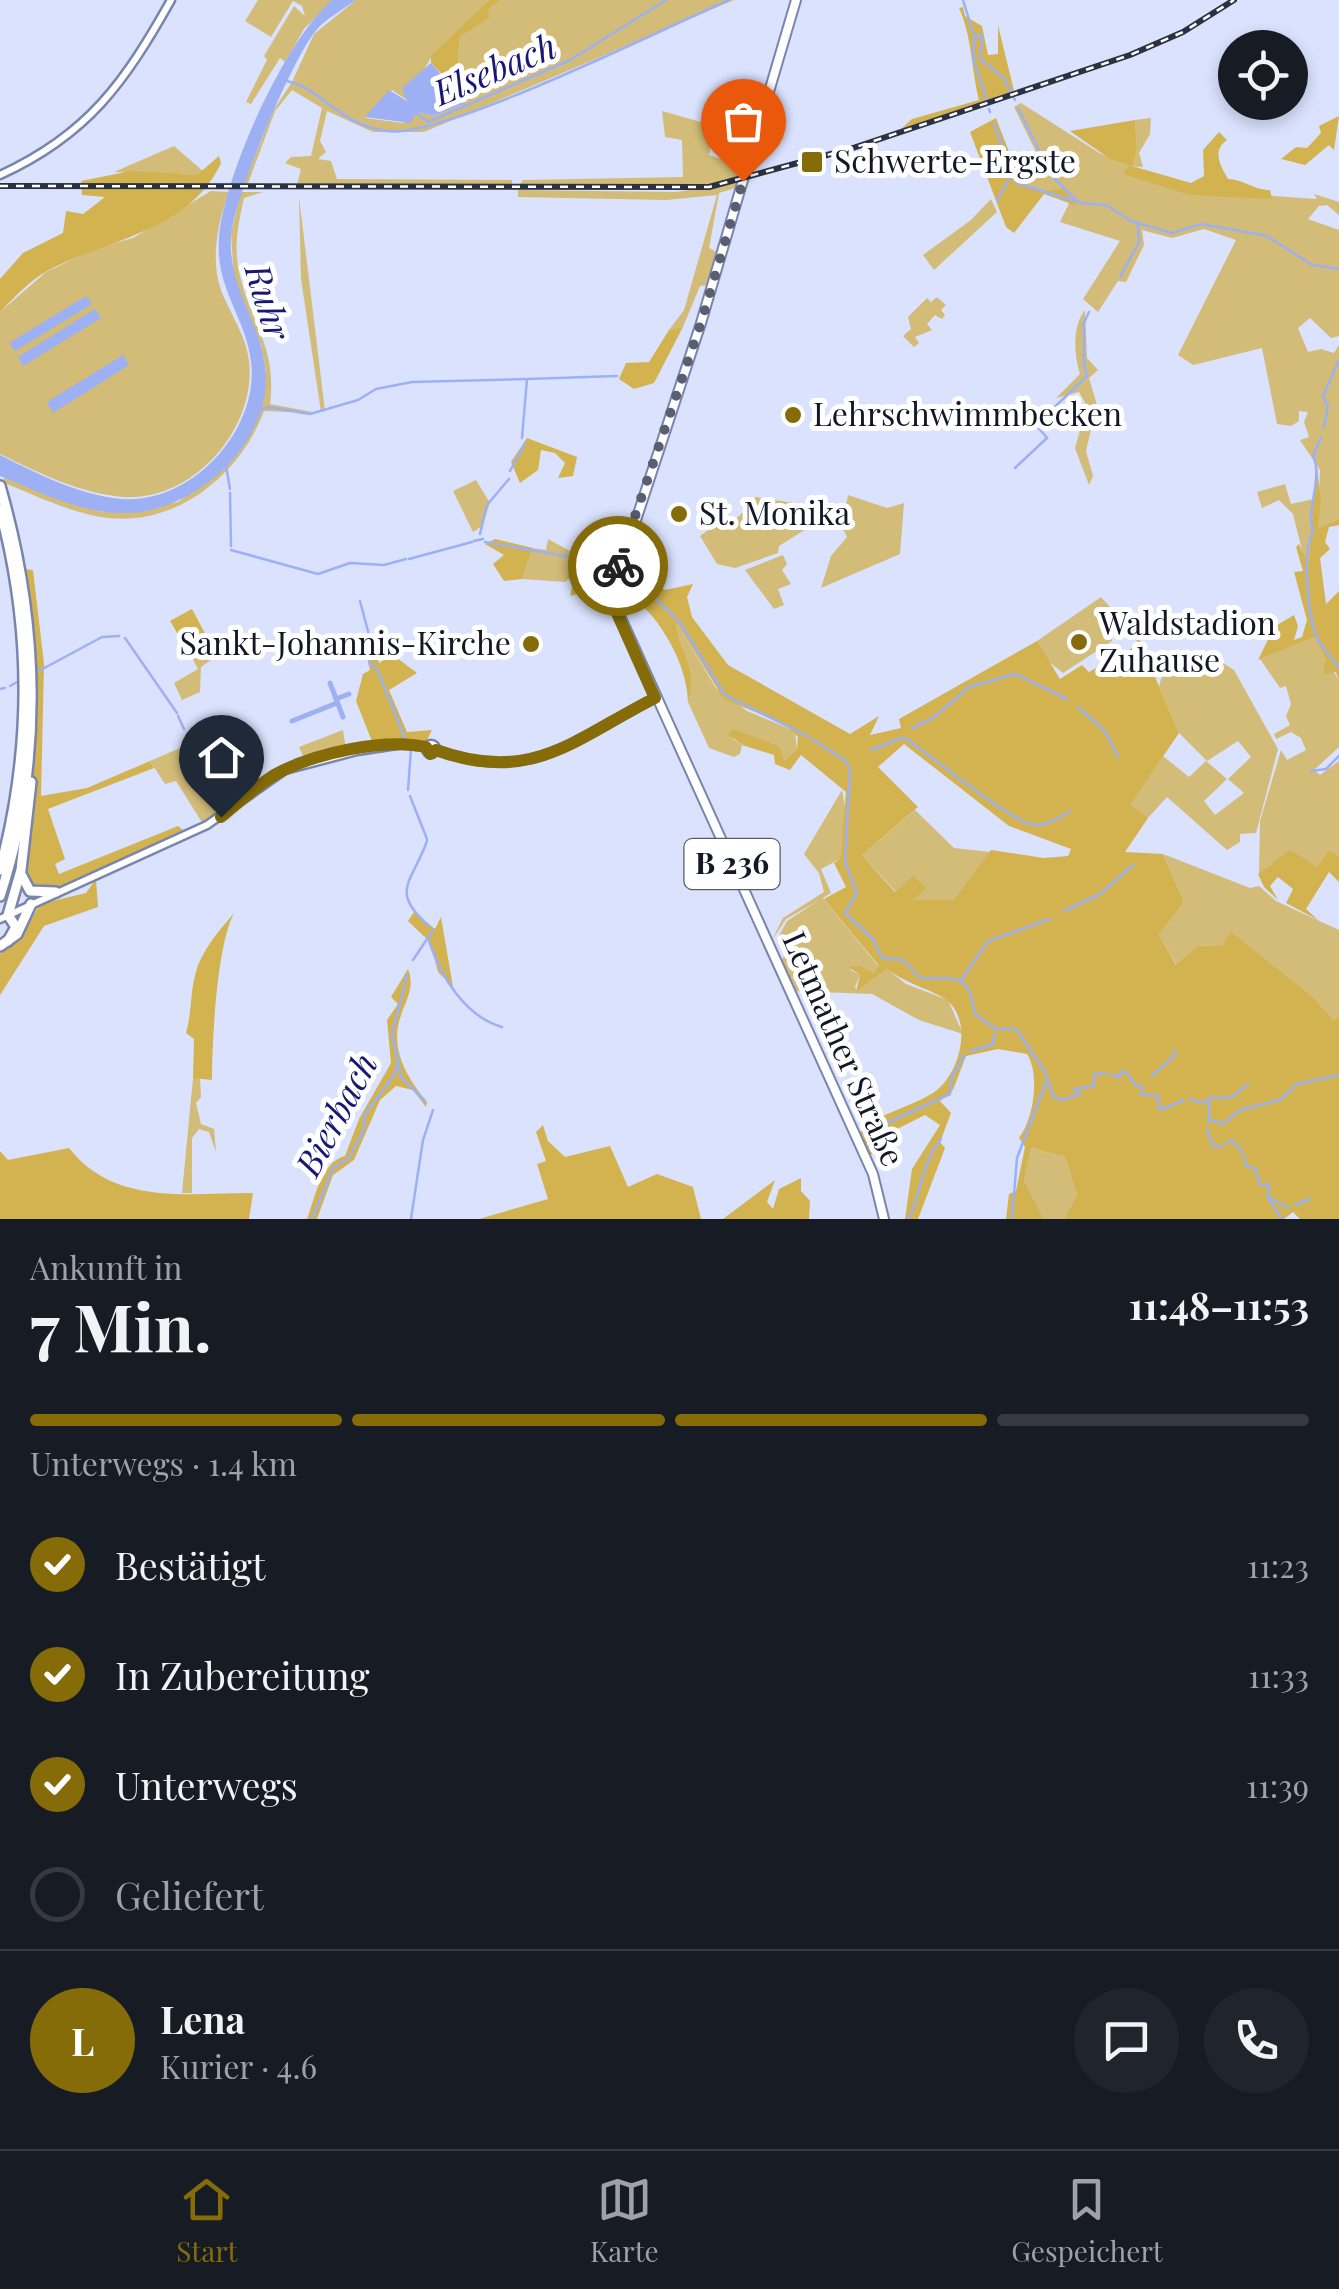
<!DOCTYPE html>
<html lang="de">
<meta charset="utf-8">
<style>
body{margin:0;font-family:"Playfair Display",serif;background:#20242c;color:#f1f3f6;height:100vh;display:flex;flex-direction:column;font-size:38px;white-space:nowrap}
*{box-sizing:border-box;margin:0}
p{font-size:32px;color:#9ea1a6}
.icon{flex:none;width:55px;height:55px;fill:none;stroke:currentColor;stroke-width:2;stroke-linecap:round;stroke-linejoin:round}
.map{position:relative;height:1219px;overflow:hidden}
.side{display:flex;flex-direction:column;background:#171b24;flex:1}
.side>*{flex:none}
.fabs{position:absolute;left:1218px;top:30px;display:grid;gap:20px}
.fabs a{display:grid;place-items:center;width:90px;height:90px;border-radius:50%;background:#171b24;box-shadow:0 5px 15px #0003;font-size:50px}
.pin{position:absolute;display:grid;place-items:center;width:85px;height:85px;color:#fff;margin:-102px -42px;border-radius:50% 50% 50% 0;rotate:-45deg;box-shadow:0 0 10px #0007}
.pin .icon{rotate:45deg}
.courier{position:absolute;display:grid;place-items:center;width:100px;height:100px;margin:-50px;border:8px solid #856c09;border-radius:50%;background:#fff;color:#222;box-shadow:0 2px 12px #0007}
.overview em{font-style:normal;font-weight:700}
.overview div{display:flex;flex-direction:column-reverse}
.overview{display:flex;align-items:center;justify-content:space-between;height:170px;padding:0 30px}
h1{font-size:65px;font-weight:700;line-height:75px}
.bar{display:grid;grid-template-columns:repeat(4,1fr);gap:15px 10px;align-content:center;height:120px;padding:0 30px}
.bar i{height:12px;border-radius:8px;background:#363941}
.bar .selected{background:#856c09}
.bar p{grid-column:span 4}
.line{display:flex;align-items:center;gap:25px;padding:0 30px;border-top:2px solid #363941}
.line div{flex:1}
.round{display:grid;place-items:center;flex:none;width:105px;height:105px;border-radius:52px;background:#20242c}
ol{padding:0 30px;list-style:none}
li{display:flex;align-items:center;gap:30px;height:110px}
li p{margin-inline-start:auto}
li .icon{padding:10px;border-radius:50%;background:#856c09;color:#fff;stroke-width:4}
li:last-child{color:#9ea1a6}
li i{width:55px;height:55px;border:5px solid #363941;border-radius:50%}
.menu{display:flex;justify-content:space-around;align-items:center;height:140px;border-top:2px solid #363941;background:#171b24;font-size:28px;color:#9ea1a6}
.menu a{display:grid;justify-items:center;gap:5px}
.menu .selected{color:#856c09}
.map>svg:first-child{display:block}
</style>
<div class="map">
<svg width="1339" height="1219" viewBox="0 0 1339 1219">
<rect width="100%" height="100%" fill="#dae2fd"/>
<g fill="#d2bc78">
<polygon points="258,0 332,0 304,29 285,62 280,58 251,104 246,102 267,60 264,56 294,6 305,16 302,6 293,1 271,37 245,21"/>
<polygon points="356,0 489,0 432,56 407,100 392,90 365,118 403,123 417,112 434,116 466,103 458,58 460,37 489,17 488,10 500,0 734,0 424,132 373,132 327,111 320,141 326,152 318,159 331,161 337,179 512,180 512,188 297,185 301,169 285,163 291,157 311,156 322,108 292,90 275,111 247,186 243,186 273,111 292,82 314,34"/>
<polygon points="1021,103 1101,154 1132,164 1137,150 1135,120 1151,118 1150,134 1139,153 1143,167 1129,166 1174,189 1317,199 1314,194 1339,202 1339,215 1327,205 1319,206 1308,219 1339,230 1339,336 1331,338 1310,318 1298,328 1308,352 1321,349 1334,353 1339,345 1339,519 1318,528 1320,470 1300,440 1309,437 1304,422 1308,412 1299,411 1299,421 1291,426 1277,424 1262,348 1193,365 1178,355 1236,240 1204,229 1172,238 1142,230 1144,245 1126,282 1118,281 1098,312 1083,299 1120,241 1060,222 1071,199 1014,184 1013,168 1038,156 1014,107"/>
<polygon points="662,111 715,126 709,155 744,166 741,179 687,188 517,188 523,180 683,177 682,140 665,137"/>
<polygon points="174,146 204,172 197,175 114,172"/>
<polygon points="740,182 739,187 719,193 709,248 718,253 708,285 700,286 683,327 669,330 684,310 717,195 666,200 518,197 518,190 676,192"/>
<path d="M211 191 229 192C218 220 210 260 221 290 230 314 246 335 249 361 257 428 193 502 123 497 79 493 39 473 0 454V312L46 272 97 248 133 238Z"/>
<path d="M241 192H263L244 198C238 224 233 249 240 276 252 326 277 347 270 404L318 413 264 411C241 473 178 526 108 518 73 514 37 496 4 483V478L103 512 178 502 225 468 242 448 266 370 261 345 234 281 231 233Z"/>
<polygon points="299,197 325,411 321,412 301,279"/>
<polygon points="991,199 997,212 934,270 923,255 971,220"/>
<polygon points="937,297 946,305 941,310 945,315 942,319 935,315 927,324 932,330 915,337 919,343 914,347 903,336 911,329 908,317 927,298 931,302"/>
<path d="M1085 310 1087 358 1098 370 1089 378 1097 405 1086 451 1093 476 1089 485 1075 448 1087 406 1079 392 1056 398 1080 374C1074 354 1072 326 1085 310Z"/>
<polygon points="476,480 490,503 482,526 473,532 453,491"/>
<polygon points="1285,484 1291,504 1314,499 1310,565 1306,566 1293,514 1279,500 1262,508 1257,492"/>
<polygon points="848,495 887,508 904,503 900,554 821,588 831,556 847,537 843,529 851,524 846,506"/>
<polygon points="756,497 806,505 822,519 779,546 778,553 735,568 717,564 700,536 727,516 734,521 744,511 741,505"/>
<polygon points="548,539 581,557 566,582 522,579 533,548 546,550"/>
<polygon points="783,555 787,564 782,570 791,584 778,589 784,605 774,609 745,570"/>
<polygon points="1101,597 1150,652 1112,620 1112,641 1063,673 1048,661 1037,641"/>
<path d="M676 622 716 688 747 711 795 731 797 749 783 762 780 746 735 729 733 739 742 745 740 754 734 757 709 748 688 702C700 670 675 649 676 622Z"/>
<polygon points="216,634 225,650 201,667 200,692 182,700 174,683 198,669 191,656"/>
<polygon points="1315,637 1339,681 1339,747 1314,770 1320,775 1339,761 1339,856 1328,850 1317,867 1272,863 1259,874 1260,821 1281,750 1287,760 1306,750 1301,738 1291,732 1276,739 1274,734 1290,725 1286,716 1291,704 1286,686 1280,688 1260,659"/>
<polygon points="1168,656 1220,661 1234,670 1278,749 1256,833 1240,834 1240,842 1227,850 1167,797 1148,818 1129,805 1163,756 1189,777 1206,761 1227,779 1204,801 1215,815 1244,793 1228,779 1251,757 1238,741 1207,761 1179,733 1159,686"/>
<polygon points="343,730 346,749 281,769 221,811 270,770 304,758 299,747"/>
<polygon points="187,745 201,788 216,813 203,824 176,781 165,784 150,761"/>
<polygon points="842,790 845,807 840,859 821,869 831,893 823,898 879,967 873,973 849,969 860,975 855,987 857,991 887,969 906,984 948,1000 963,1034 919,1020 872,994 793,991 780,963 792,942 779,936 787,921 818,901 786,919 772,940 783,918 824,892 819,873 804,854"/>
<polygon points="915,810 954,848 990,852 953,900 913,900 919,893 896,892 862,855"/>
<polygon points="1163,854 1250,888 1259,886 1276,901 1339,930 1339,1017 1335,1021 1311,995 1232,933 1222,945 1198,946 1177,966 1159,935 1184,902"/>
<polygon points="193,1078 200,1078 201,1097 196,1103 201,1124 214,1129 216,1152 209,1132 199,1129 192,1138 192,1193 182,1193"/>
<polygon points="1030,1148 1065,1157 1077,1195 1064,1219 1044,1219 1024,1180"/>
</g>
<g fill="#d2b34f" fill-rule="evenodd">
<polygon points="489,0 500,0 488,10 490,17 460,37 458,58 465,98 431,63 431,56"/>
<path d="M963 7 965 16 982 26 988 55 998 54V25L1014 91 901 129 912 119 979 100C971 68 972 36 959 8Z"/>
<polygon points="1339,116 1334,150 1329,145 1305,165 1281,159 1296,147 1307,148 1321,133 1319,126"/>
<polygon points="996,118 1021,183 1045,191 1063,189 1077,206 1044,194 1014,233 1006,227 970,132"/>
<path d="M1135 120 1137 150 1132 166 1191 183 1204 176 1203 150 1219 132 1227 140C1211 151 1221 166 1228 179 1246 180 1253 190 1270 190L1272 199 1190 195 1123 174 1130 165 1110 159 1070 131Z"/>
<path d="M219 156 221 163C189 232 107 239 47 271 29 281 15 297 0 312V279L23 253 63 233 66 211 83 214 105 197 82 195 81 181 131 171 197 175Z"/>
<polygon points="683,327 654,383 634,389 619,379 626,363 649,362 669,330"/>
<polygon points="527,438 577,457 573,476 558,478 565,463 555,453 541,450 538,470 520,483 511,462"/>
<polygon points="1316,461 1321,500 1318,528 1339,519 1339,525 1329,527 1325,542 1330,549 1320,558 1326,604 1339,591 1339,681 1336,672 1323,674 1326,659 1315,637 1258,660 1274,627 1294,615 1298,626 1294,640 1302,637 1307,620 1294,572 1303,571 1296,547 1299,544 1309,565"/>
<polygon points="495,539 533,548 522,579 504,581 493,564 504,555 485,544"/>
<polygon points="584,550 616,561 608,598 595,589 570,596 573,583 567,578"/>
<path d="M625 565 665 590 693 584 687 597 692 617 728 665 850 734 879 716 870 735 901 728 899 719 1037 641 1060 679 1082 665 1089 672 1132 648 1144 651 1179 733 1130 805 1148 818 1125 852 1163 854 1184 902 1159 935 1176 965 1198 946 1222 945 1231 932 1311 995 1334 1020 1339 1017V1219H1300L1293 1212 1284 1219H1064L1077 1195 1065 1157 1031 1148 1024 1180 1044 1219H1006L1009 1194 1016 1191 1025 1147 1019 1138C1034 1119 1040 1074 1027 1054L998 1049 966 1056 953 1090 940 1101 951 1113 940 1142 945 1148 918 1219H905L912 1169 940 1125 925 1115 897 1129 869 1157 858 1134C881 1111 907 1109 933 1093 959 1076 973 1025 949 1002 939 992 906 984 887 969L856 992 860 975 849 967 860 966 873 973 879 966 824 899 846 887 834 863 840 859 846 792 801 755 790 770 775 764 774 755 742 745 728 734 735 729 780 746 784 761 797 749 798 737 786 725 724 699 676 622C677 650 700 670 688 702 688 663 654 603 617 589ZM904 744 1009 826 1071 849 1068 856 1044 858 991 850 953 900H913L926 888 913 876 895 892 862 855 918 807 878 767Z"/>
<path d="M25 569 33 570 44 664 41 796 87 788 150 761 154 768 48 809 65 859 55 864 59 874 178 826 183 830 60 888 29 886 23 875C35 771 39 673 25 569Z"/>
<polygon points="192,609 208,639 206,646 191,656 170,621"/>
<polygon points="376,651 379,663 393,655 417,673 389,690 407,732 432,730 426,742 373,744 356,701 363,674 370,670 366,654"/>
<polygon points="1290,850 1317,867 1328,850 1339,856 1339,882 1329,872 1306,909 1318,920 1286,903 1293,889 1278,877 1270,886 1278,900 1264,887 1258,874"/>
<polygon points="96,879 98,907 44,926 0,995 0,954 26,929 40,904 86,893"/>
<polygon points="414,912 435,929 441,917 453,987 438,972 430,942 408,921"/>
<path d="M234 913C217 945 212 1040 212 1080L193 1078 194 1039 186 1033C192 1012 190 995 195 976 200 952 219 931 234 913Z"/>
<path d="M408 969C416 989 404 1002 399 1022 391 1052 409 1080 427 1102L426 1107 413 1090 396 1086 380 1100 354 1160 333 1175 317 1219H307C315 1198 321 1162 345 1156L359 1119 391 1063 387 1020 398 1004 391 997Z"/>
<polygon points="543,1125 548,1141 565,1157 610,1146 628,1187 657,1174 693,1187 701,1219 479,1219 548,1199 537,1164 546,1161 536,1132"/>
<path d="M69 1148C114 1206 188 1193 253 1193L249 1219H0V1151L8 1160Z"/>
<polygon points="801,1178 801,1191 810,1201 809,1219 723,1219 775,1180 767,1202 773,1209 779,1189"/>
</g>
<g fill="#9db0f3">
<path d="M332 0H356C344 9 329 17 319 27 293 54 234 198 231 236 228 289 259 318 265 366 275 442 195 514 123 513 81 513 39 492 0 476V455C38 474 79 495 121 499 192 505 260 429 251 361 245 315 215 289 219 237 224 175 285 40 332 0Z"/>
<polygon points="431,63 466,103 434,116 417,112 410,123 365,117 389,90 407,101 402,88"/>
<polygon points="86,296 92,304 15,351 9,343"/>
<polygon points="95,309 101,318 23,366 18,357"/>
<polygon points="123,355 129,365 53,413 47,402"/>
</g>
<g fill="none" stroke-linecap="round" stroke-linejoin="round">
<g stroke="#9db0f3" stroke-width="2.5">
<polyline points="963,0 975,39 980,34 982,38 980,59 1004,78 1015,100"/>
<path d="M975 39C968 63 983 77 986 99"/>
<path d="M287 81C323 89 337 124 387 131 443 139 664 28 729 0"/>
<polyline points="1018,108 1052,176"/>
<polyline points="989,109 990,112"/>
<polyline points="416,113 428,122 570,60 666,0"/>
<polyline points="994,124 1016,183 1081,203 1106,205 1131,221 1172,233 1201,224 1267,236 1312,265 1339,269"/>
<polyline points="1053,177 1075,199"/>
<polyline points="997,200 1011,175"/>
<polyline points="1120,277 1139,242 1138,224"/>
<polyline points="260,411 267,407 310,414 358,400 376,389 412,382 525,379"/>
<polyline points="1324,427 1328,407 1323,396 1339,360"/>
<path d="M1321 437 1313 456C1324 480 1305 508 1313 532 1301 552 1309 616 1316 635 1318 643 1333 659 1339 668"/>
<polyline points="522,438 527,379 617,376"/>
<polyline points="226,466 230,489"/>
<path d="M1015 468 1047 438 1036 425 1087 376C1080 356 1087 342 1083 325L1089 312"/>
<polyline points="510,471 525,443"/>
<polyline points="230,493 231,546"/>
<polyline points="480,534 487,505 509,479"/>
<polyline points="474,541 483,539"/>
<polyline points="485,542 610,564"/>
<polyline points="231,550 318,574 350,563 384,565 406,559"/>
<polyline points="409,559 472,542"/>
<polyline points="624,569 679,621 725,695 809,737"/>
<polyline points="360,601 369,635"/>
<polyline points="125,638 177,713"/>
<polyline points="370,639 370,664 377,669 406,741"/>
<polyline points="37,672 102,637 119,636"/>
<polyline points="10,686 19,681"/>
<polyline points="0,689 5,688"/>
<polyline points="1078,707 1105,731 1118,757"/>
<polyline points="178,716 184,729"/>
<polyline points="912,728 933,718 969,687 1015,674 1067,699"/>
<path d="M812 739 846 761 850 770 845 862 857 893 845 913 873 939 882 958 903 960 920 978C957 981 968 969 975 1014L996 1029"/>
<path d="M871 750 901 738 908 740C931 756 1015 824 1034 825 1048 826 1059 817 1071 811"/>
<polyline points="1311,771 1326,769 1339,756"/>
<polyline points="408,790 411,749"/>
<polyline points="410,796 427,839"/>
<path d="M427 841C412 883 389 891 429 926"/>
<polyline points="1064,911 1100,894 1133,865"/>
<path d="M429 941C441 976 464 1016 502 1027"/>
<polyline points="413,960 433,930"/>
<polyline points="961,980 988,941 1050,919"/>
<polyline points="998,1029 1016,1029 1046,1073 1053,1097 1063,1100 1080,1094 1074,1089 1094,1086 1094,1074 1106,1073"/>
<polyline points="971,1051 993,1044 995,1033"/>
<polyline points="398,1062 401,1077 425,1101"/>
<polyline points="1111,1075 1120,1077 1120,1072 1126,1072 1135,1085 1142,1086 1141,1094 1158,1096 1160,1110 1184,1100"/>
<polyline points="1152,1076 1175,1055 1174,1050"/>
<polyline points="1210,1098 1232,1097 1248,1084"/>
<polyline points="1190,1099 1201,1103 1209,1099 1209,1122"/>
<polyline points="1210,1120 1223,1124 1240,1110 1280,1100 1297,1084 1339,1075"/>
<polyline points="1207,1129 1213,1146 1222,1147"/>
<polyline points="1225,1144 1232,1140 1244,1154"/>
<polyline points="868,1148 889,1122 950,1094 952,1076 965,1055"/>
<polyline points="1244,1158 1247,1167 1255,1168 1260,1185 1269,1184 1268,1198 1282,1219"/>
<polyline points="1270,1198 1289,1208"/>
<polyline points="1295,1205 1310,1199"/>
<polyline points="312,1219 333,1168 349,1158 364,1129 365,1114 394,1075 398,1062 392,1034 407,975"/>
<polyline points="411,1219 423,1140 433,1110"/>
<path d="M909 1219C921 1192 922 1162 941 1139"/>
<polyline points="1012,1219 1017,1158 1046,1082"/>
</g>
<g stroke="#9db0f3" stroke-width="5">
<polyline points="330,683 343,717"/>
<polyline points="336,699 349,694"/>
<polyline points="292,721 337,703"/>
</g>
<defs>
<g id="secondary">
<path d="M0 175C88 135 125 82 171 0"/>
<circle cx="431" cy="749" r="5"/>
<path d="M436 750C531 785 574 740 655 698"/>
<polyline points="0,919 207,825 285,770 357,751 403,744 426,747"/>
</g>
<polyline id="primary" points="796,0 701,323 611,596 873,1174 884,1219"/>
<g id="highway">
<path d="M0 486C39 621 44 762 0 896"/>
<path d="M0 509C32 629 32 750 0 870"/>
<polyline points="21,874 30,891 56,892"/>
<polyline points="8,941 16,927 8,915 21,870 31,782"/>
<polyline points="0,946 17,934 31,904"/>
</g>
</defs>
<use href="#secondary" stroke="#7985ad" stroke-width="11"/>
<use href="#primary" stroke="#7985ad" stroke-width="12"/>
<use href="#highway" stroke="#7985ad" stroke-width="14"/>
<use href="#secondary" stroke="#fff" stroke-width="6"/>
<use href="#primary" stroke="#fff" stroke-width="8"/>
<use href="#highway" stroke="#fff" stroke-width="9"/>
<defs>
<polyline id="rail" points="0,186 709,187 853,148 1130,55 1183,32 1234,0"/>
</defs>
<use href="#rail" stroke="#2c3141" stroke-width="6"/>
<use href="#rail" stroke="#fff" stroke-width="2.5" stroke-dasharray="8" stroke-linecap="butt"/>
</g>
<g fill="none" stroke-linecap="round" stroke-linejoin="round">
<polyline stroke="#595e71" stroke-width="10" stroke-dasharray="0 18" points="618,566 701,323 743,181"/>
<path stroke="#856c09" stroke-width="12" d="M221 817C239 802 257 785 278 773 316 753 384 738 426 747L430 754 436 750C532 785 574 739 655 698L612 602 618 566"/>
</g>
<g fill="#856c09" stroke="#fff" stroke-width="4">
<rect x="800" y="150" width="24" height="24" rx="5"/>
<circle cx="793" cy="415" r="10"/>
<circle cx="679" cy="514" r="10"/>
<circle cx="1079" cy="642" r="10"/>
<circle cx="531" cy="644" r="10"/>
</g>
<g text-anchor="middle" stroke-width="10" stroke-linejoin="round" paint-order="stroke">
<rect fill="#fff" stroke="#5a5d67" stroke-width="2.5" x="684.5" y="839" width="95" height="50" rx="8"/>
<g font-size="30" font-weight="bold" fill="#131726">
<text x="732" y="874">B 236</text>
</g>
<g font-size="32" fill="#131726" stroke="#fff" text-anchor="start">
<text x="834" y="173">Schwerte-Ergste</text>
<text x="813" y="426">Lehrschwimmbecken</text>
<text x="699" y="525">St. Monika</text>
<text x="1099" y="635">Waldstadion<tspan x="1099" dy="37">Zuhause</tspan></text>
<text x="511" y="655" text-anchor="end">Sankt-Johannis-Kirche</text>
</g>
<g font-size="32" fill="#131726" stroke="#fff">
<text transform="translate(843 1049) rotate(66)" y="11">Letmather Straße</text>
</g>
<g font-size="35" font-style="italic" fill="#191776" stroke="#fff">
<text transform="translate(495 70) rotate(-23)" y="12">Elsebach</text>
<text transform="translate(267 302) rotate(73)" y="12">Ruhr</text>
<text transform="translate(337 1115) rotate(-62)" y="12">Bierbach</text>
</g>
</g>
</svg>
<div class="fabs">
<a><svg class="icon" aria-label="locate" viewBox="0 0 24 24"><circle cx="12" cy="12" r="6"/><path d="M12 2v4M12 18v4M2 12h4M18 12h4"/></svg></a>
</div>
<div class="pin" style="left:743px;top:181px;background:#ea580c"><svg class="icon" aria-label="bag" viewBox="0 0 24 24"><path d="M5 8h14l-1 12H6zM9 8a3 3 0 0 1 6 0"/></svg></div>
<div class="pin" style="left:221px;top:817px;background:#1f2937"><svg class="icon" aria-label="home" viewBox="0 0 24 24"><path d="M3 11l9-7 9 7M6 9v11h12V9"/></svg></div>
<div class="courier" style="left:618px;top:566px"><svg class="icon" aria-label="bike" viewBox="0 0 24 24"><circle cx="6" cy="16" r="4"/><circle cx="18" cy="16" r="4"/><path d="M6 16l4-8h5l3 8M10 8l3 8H6M13 5h3"/></svg></div>
</div>
<section class="side">
<div class="overview"><div><h1>7 Min.</h1><p>Ankunft in</p></div><em>11:48–11:53</em></div>
<div class="bar"><i class="selected"></i><i class="selected"></i><i class="selected"></i><i></i><p>Unterwegs · 1.4 km</p></div>
<ol>
<li><svg class="icon" aria-label="check" viewBox="0 0 24 24"><path d="M5 12l5 5 9-10"/></svg>Bestätigt<p>11:23</p></li>
<li><svg class="icon" aria-label="check" viewBox="0 0 24 24"><path d="M5 12l5 5 9-10"/></svg>In Zubereitung<p>11:33</p></li>
<li><svg class="icon" aria-label="check" viewBox="0 0 24 24"><path d="M5 12l5 5 9-10"/></svg>Unterwegs<p>11:39</p></li>
<li><i></i>Geliefert</li>
</ol>
<div class="line" style="height:180px"><b class="round" style="background:#856c09;color:#fff">L</b><div><b>Lena</b><p>Kurier · 4.6</p></div><a class="round"><svg class="icon" aria-label="chat" viewBox="0 0 24 24"><path d="M4 5h16v11H9l-5 4z"/></svg></a><a class="round"><svg class="icon" aria-label="phone" viewBox="0 0 24 24"><path d="M5 4h4l2 5-3 2q2 4 5 5l2-3 5 2v4C11 20 4 13 5 4z"/></svg></a></div>
</section>
<nav class="menu">
<a class="selected"><svg class="icon" aria-label="home" viewBox="0 0 24 24"><path d="M3 11l9-7 9 7M6 9v11h12V9"/></svg>Start</a>
<a><svg class="icon" aria-label="map" viewBox="0 0 24 24"><path d="M3 6l6-2 6 2 6-2v14l-6 2-6-2-6 2zM9 4v14M15 6v14"/></svg>Karte</a>
<a><svg class="icon" aria-label="saved" viewBox="0 0 24 24"><path d="M7 4h10v16l-5-4-5 4z"/></svg>Gespeichert</a>
</nav>
